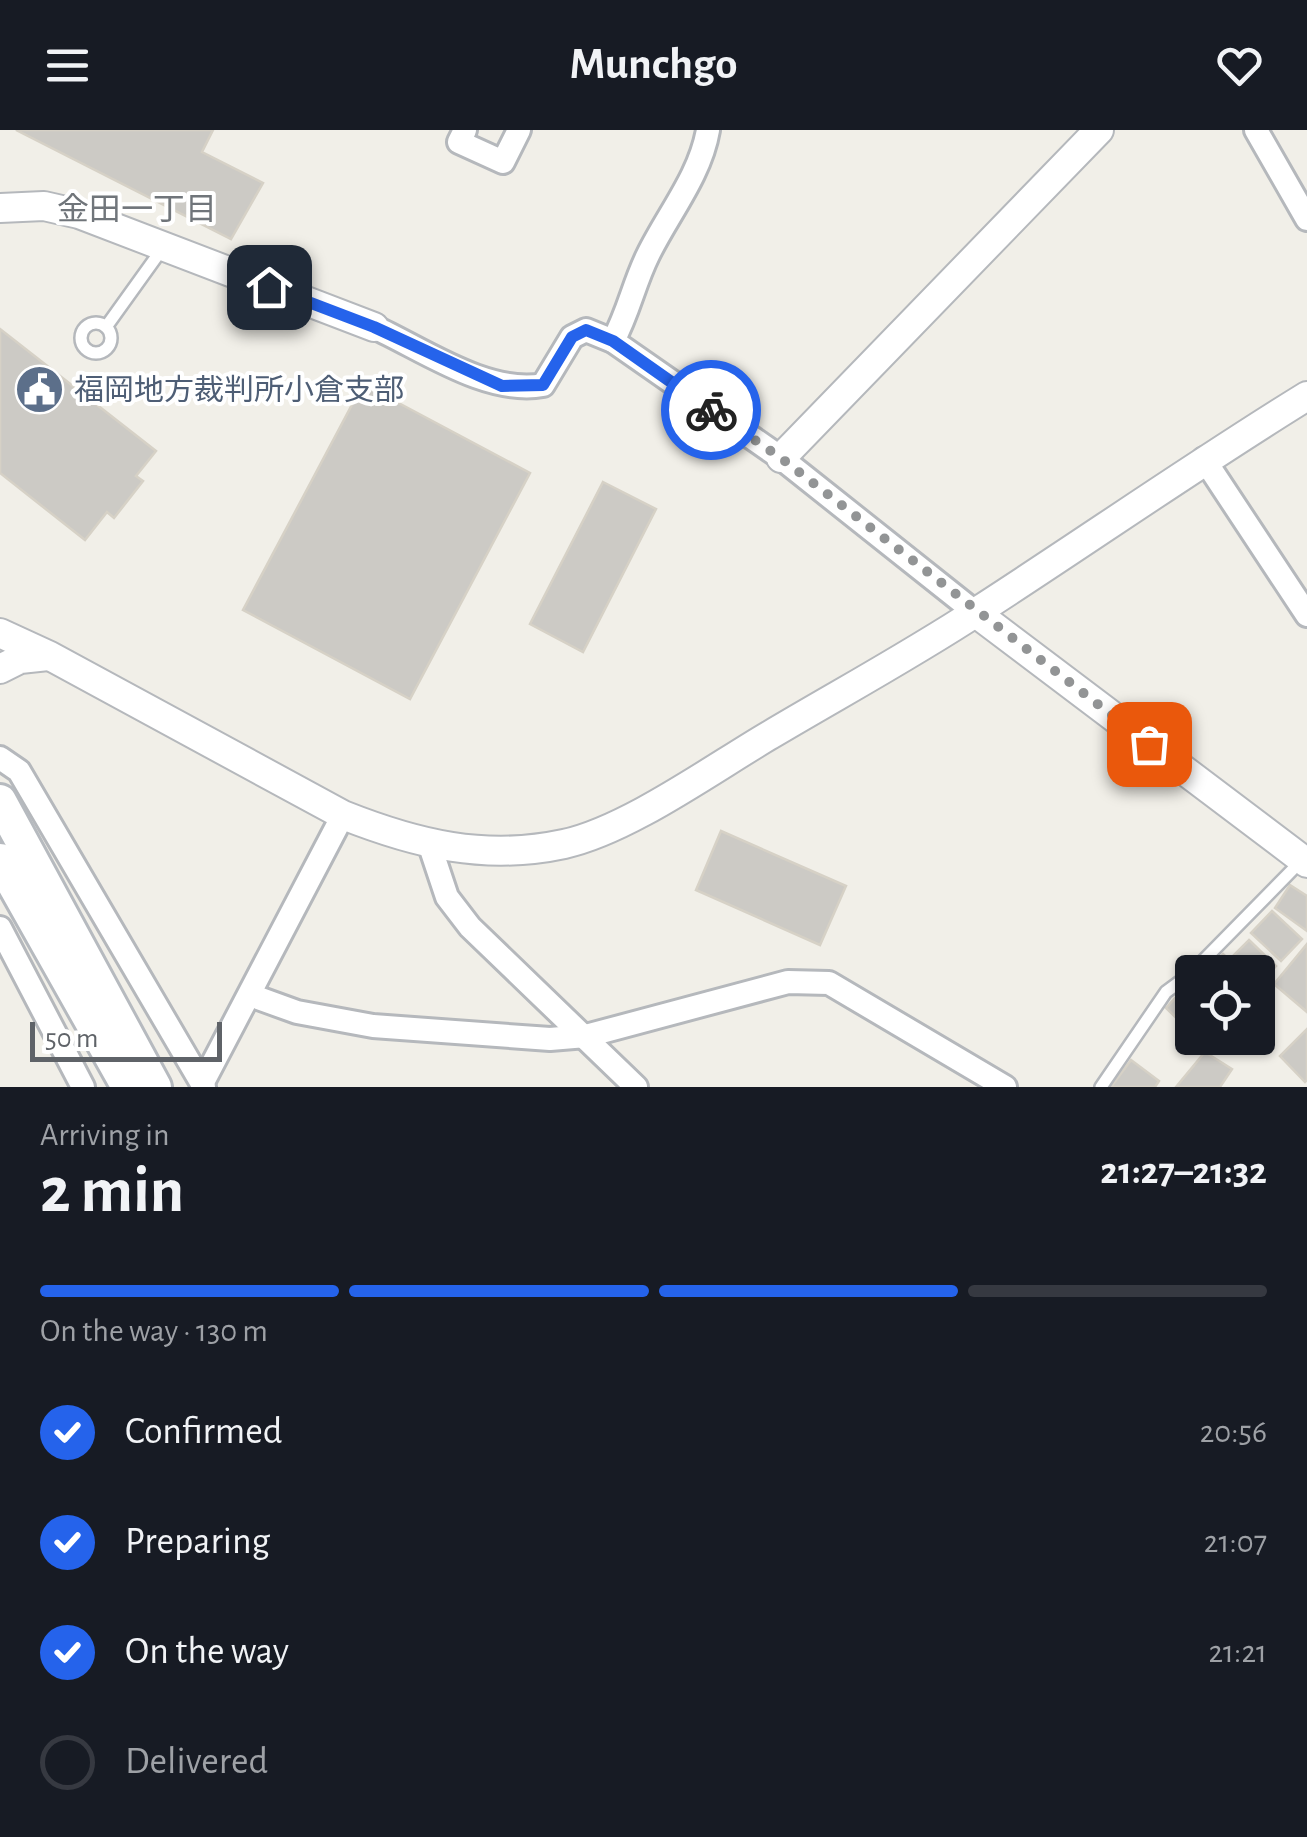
<!DOCTYPE html>
<meta charset="utf-8">
<style>
body{margin:0;font-family:"Alegreya Sans","Noto Sans JP",sans-serif;background:#242831;color:#f1f3f6;height:100vh;display:flex;flex-direction:column;font-size:38px;white-space:nowrap}
*{box-sizing:border-box;margin:0}
p{font-size:32px;color:#9ea1a6}
.icon{flex:none;width:55px;height:55px;fill:none;stroke:currentColor;stroke-width:2;stroke-linecap:round;stroke-linejoin:round}
.map{position:relative;height:957px;overflow:hidden}
.details{display:flex;flex-direction:column;background:#171b24;flex:1}
.details>*{flex:none}
.tools{position:absolute;left:1175px;top:825px;display:grid;gap:20px}
.tools a{display:grid;place-items:center;width:100px;height:100px;border-radius:10px;background:#171b24;box-shadow:0 2px 8px #0004;font-size:50px}
.scale{position:absolute;left:30px;bottom:25px;width:192px;box-sizing:border-box;padding-left:10px;border:5px solid #5f6368;border-top:0;font-size:28px;line-height:35px;white-space:nowrap;color:#5f6368;-webkit-text-stroke:8px #fff;paint-order:stroke}
.pin{position:absolute;display:grid;place-items:center;width:85px;height:85px;color:#fff;margin:-42px;border-radius:20px;box-shadow:0 5px 15px #0006}
.courier{position:absolute;display:grid;place-items:center;width:100px;height:100px;margin:-50px;border:8px solid #2563eb;border-radius:50%;background:#fff;color:#222;box-shadow:0 2px 12px #0007}
.overview em{font-style:normal;font-weight:600}
.overview div{display:flex;flex-direction:column-reverse}
.overview{display:flex;align-items:center;justify-content:space-between;height:170px;padding:0 40px}
h1{font-size:65px;font-weight:600;line-height:75px}
.bar{display:grid;grid-template-columns:repeat(4,1fr);gap:15px 10px;align-content:center;height:120px;padding:0 40px}
.bar i{height:12px;border-radius:8px;background:#363941}
.bar .current{background:#2563eb}
.bar p{grid-column:span 4}
ol{padding:0 40px;list-style:none}
li{display:flex;align-items:center;gap:30px;height:110px}
li p{margin-inline-start:auto}
li .icon{padding:10px;border-radius:50%;background:#2563eb;color:#fff;stroke-width:4}
li:last-child{color:#9ea1a6}
li i{width:55px;height:55px;border:5px solid #363941;border-radius:50%}
header{display:flex;justify-content:space-between;align-items:center;height:130px;padding:0 40px;background:#171b24;font-size:45px;font-weight:600}
.map>svg:first-child{display:block}
</style>
<header><svg class="icon" aria-label="menu" viewBox="0 0 24 24"><path d="M4 6h16M4 12h16M4 18h16"/></svg>Munchgo<svg class="icon" aria-label="heart" viewBox="0 0 24 24"><path d="M12 20l-8-8c-3-5 5-10 8-4 3-6 11-1 8 4z"/></svg></header>
<div class="map">
<svg width="1307" height="957" viewBox="0 0 1307 957">
<rect width="100%" height="100%" fill="#f1efe8"/>
<g fill="#cccac5" stroke="#d6d1c6" stroke-width="2.5">
<polygon points="16,0 213,0 202,22 263,53 231,109"/>
<polygon points="0,199 156,321 136,346 143,351 114,388 107,382 85,410 0,343"/>
<polygon points="363,254 530,343 410,569 243,480"/>
<polygon points="603,352 656,379 583,522 530,494"/>
<polygon points="721,701 846,756 820,815 696,760"/>
<polygon points="1290,755 1307,766 1307,801 1275,778"/>
<polygon points="1272,781 1302,809 1281,831 1251,803"/>
<polygon points="1249,810 1276,836 1261,853 1258,842 1250,842 1233,826"/>
<polygon points="1307,814 1307,882 1274,854"/>
<polygon points="1223,824 1242,842 1206,842"/>
<polygon points="1177,866 1189,877 1192,873 1192,903 1166,878"/>
<polygon points="1307,899 1307,950 1305,952 1280,926"/>
<polygon points="1205,922 1232,939 1220,957 1176,957"/>
<polygon points="1131,930 1159,951 1155,957 1111,957"/>
</g>
<g fill="none" stroke-linecap="round" stroke-linejoin="round">
<defs>
<g id="service">
<circle cx="96" cy="208" r="15"/>
<polyline points="106,197 162,119"/>
<polyline points="1101,957 1166,862 1189,845 1303,729"/>
</g>
<g id="minor">
<polyline points="465,0 459,12 503,32 519,0"/>
<polyline points="1256,0 1307,89"/>
<path d="M374 197C424 220 487 265 543 255L572 207 586 200 613 211 781 328 976 483"/>
<path d="M613 211C629 181 634 153 648 125 668 84 700 46 708 0"/>
<polyline points="1204,329 1307,485"/>
<polyline points="0,628 19,641 204,957"/>
<polyline points="430,716 447,767 470,797 636,957"/>
<polyline points="0,798 83,957"/>
<polyline points="250,865 297,882 373,896 550,909 586,906 788,852 829,853 1005,957"/>
<polyline points="202,954 343,685"/>
</g>
<g id="tertiary">
<polyline points="0,78 44,76 79,84 374,197"/>
<polyline points="781,328 1099,0"/>
<polyline points="976,483 1307,733"/>
<path d="M0 503 50 526 343 685C416 714 485 731 564 714 628 700 712 639 770 605 839 564 911 525 978 481 1088 410 1195 335 1307 266"/>
<polyline points="0,539 20,529 48,526"/>
</g>
<g id="secondary">
<polyline points="0,671 155,957"/>
<polyline points="0,730 128,957"/>
</g>
</defs>
<use href="#service" stroke="#b5b8bc" stroke-width="16"/>
<use href="#minor" stroke="#b5b8bc" stroke-width="28"/>
<use href="#tertiary" stroke="#b5b8bc" stroke-width="32"/>
<use href="#secondary" stroke="#b6babf" stroke-width="38"/>
<use href="#service" stroke="#fff" stroke-width="11"/>
<use href="#minor" stroke="#fff" stroke-width="22"/>
<use href="#tertiary" stroke="#fff" stroke-width="28"/>
<use href="#secondary" stroke="#fff" stroke-width="32"/>
</g>
<g fill="none" stroke-linecap="round" stroke-linejoin="round">
<polyline stroke="#929495" stroke-width="10" stroke-dasharray="0 18" points="711,280 781,328 1149,614"/>
<polyline stroke="#2563eb" stroke-width="12" points="269,157 374,197 502,256 543,255 572,207 586,200 613,211 711,280"/>
</g>
<defs>
<symbol id="civic-disc" viewBox="-11 -11 22 22"><circle r="9.5" fill="#5c6f8a" stroke="#fff"/><path d="M-.6-6.5H3V-4.5H.6V-3L4-1V1h2V6H-6V1h2V-1L-.6-3ZM-1.2 2.5V6h2.4V2.5Z" fill="#fff"/></symbol>
</defs>
<g fill-rule="evenodd">
<use href="#civic-disc" x="12" y="232" width="55" height="55"/>
</g>
<g text-anchor="middle" stroke-width="8" stroke-linejoin="round" paint-order="stroke">
<g font-size="30" fill="#4e5e75" stroke="#fff" text-anchor="start">
<text x="74" y="270">福岡地方裁判所小倉支部</text>
</g>
<g font-size="32" fill="#70757a" stroke="#fff">
<text x="137" y="90">金田一丁目</text>
</g>
</g>
</svg>
<div class="tools">
<a><svg class="icon" aria-label="locate" viewBox="0 0 24 24"><circle cx="12" cy="12" r="6"/><path d="M12 2v4M12 18v4M2 12h4M18 12h4"/></svg></a>
</div>
<div class="scale">50 m</div>
<div class="pin" style="left:1149px;top:614px;background:#ea580c"><svg class="icon" aria-label="bag" viewBox="0 0 24 24"><path d="M5 8h14l-1 12H6zM9 8a3 3 0 0 1 6 0"/></svg></div>
<div class="pin" style="left:269px;top:157px;background:#1f2937"><svg class="icon" aria-label="home" viewBox="0 0 24 24"><path d="M3 11l9-7 9 7M6 9v11h12V9"/></svg></div>
<div class="courier" style="left:711px;top:280px"><svg class="icon" aria-label="bike" viewBox="0 0 24 24"><circle cx="6" cy="16" r="4"/><circle cx="18" cy="16" r="4"/><path d="M6 16l4-8h5l3 8M10 8l3 8H6M13 5h3"/></svg></div>
</div>
<section class="details">
<div class="overview"><div><h1>2 min</h1><p>Arriving in</p></div><em>21:27–21:32</em></div>
<div class="bar"><i class="current"></i><i class="current"></i><i class="current"></i><i></i><p>On the way · 130 m</p></div>
<ol>
<li><svg class="icon" aria-label="check" viewBox="0 0 24 24"><path d="M5 12l5 5 9-10"/></svg>Confirmed<p>20:56</p></li>
<li><svg class="icon" aria-label="check" viewBox="0 0 24 24"><path d="M5 12l5 5 9-10"/></svg>Preparing<p>21:07</p></li>
<li><svg class="icon" aria-label="check" viewBox="0 0 24 24"><path d="M5 12l5 5 9-10"/></svg>On the way<p>21:21</p></li>
<li><i></i>Delivered</li>
</ol>
</section>
